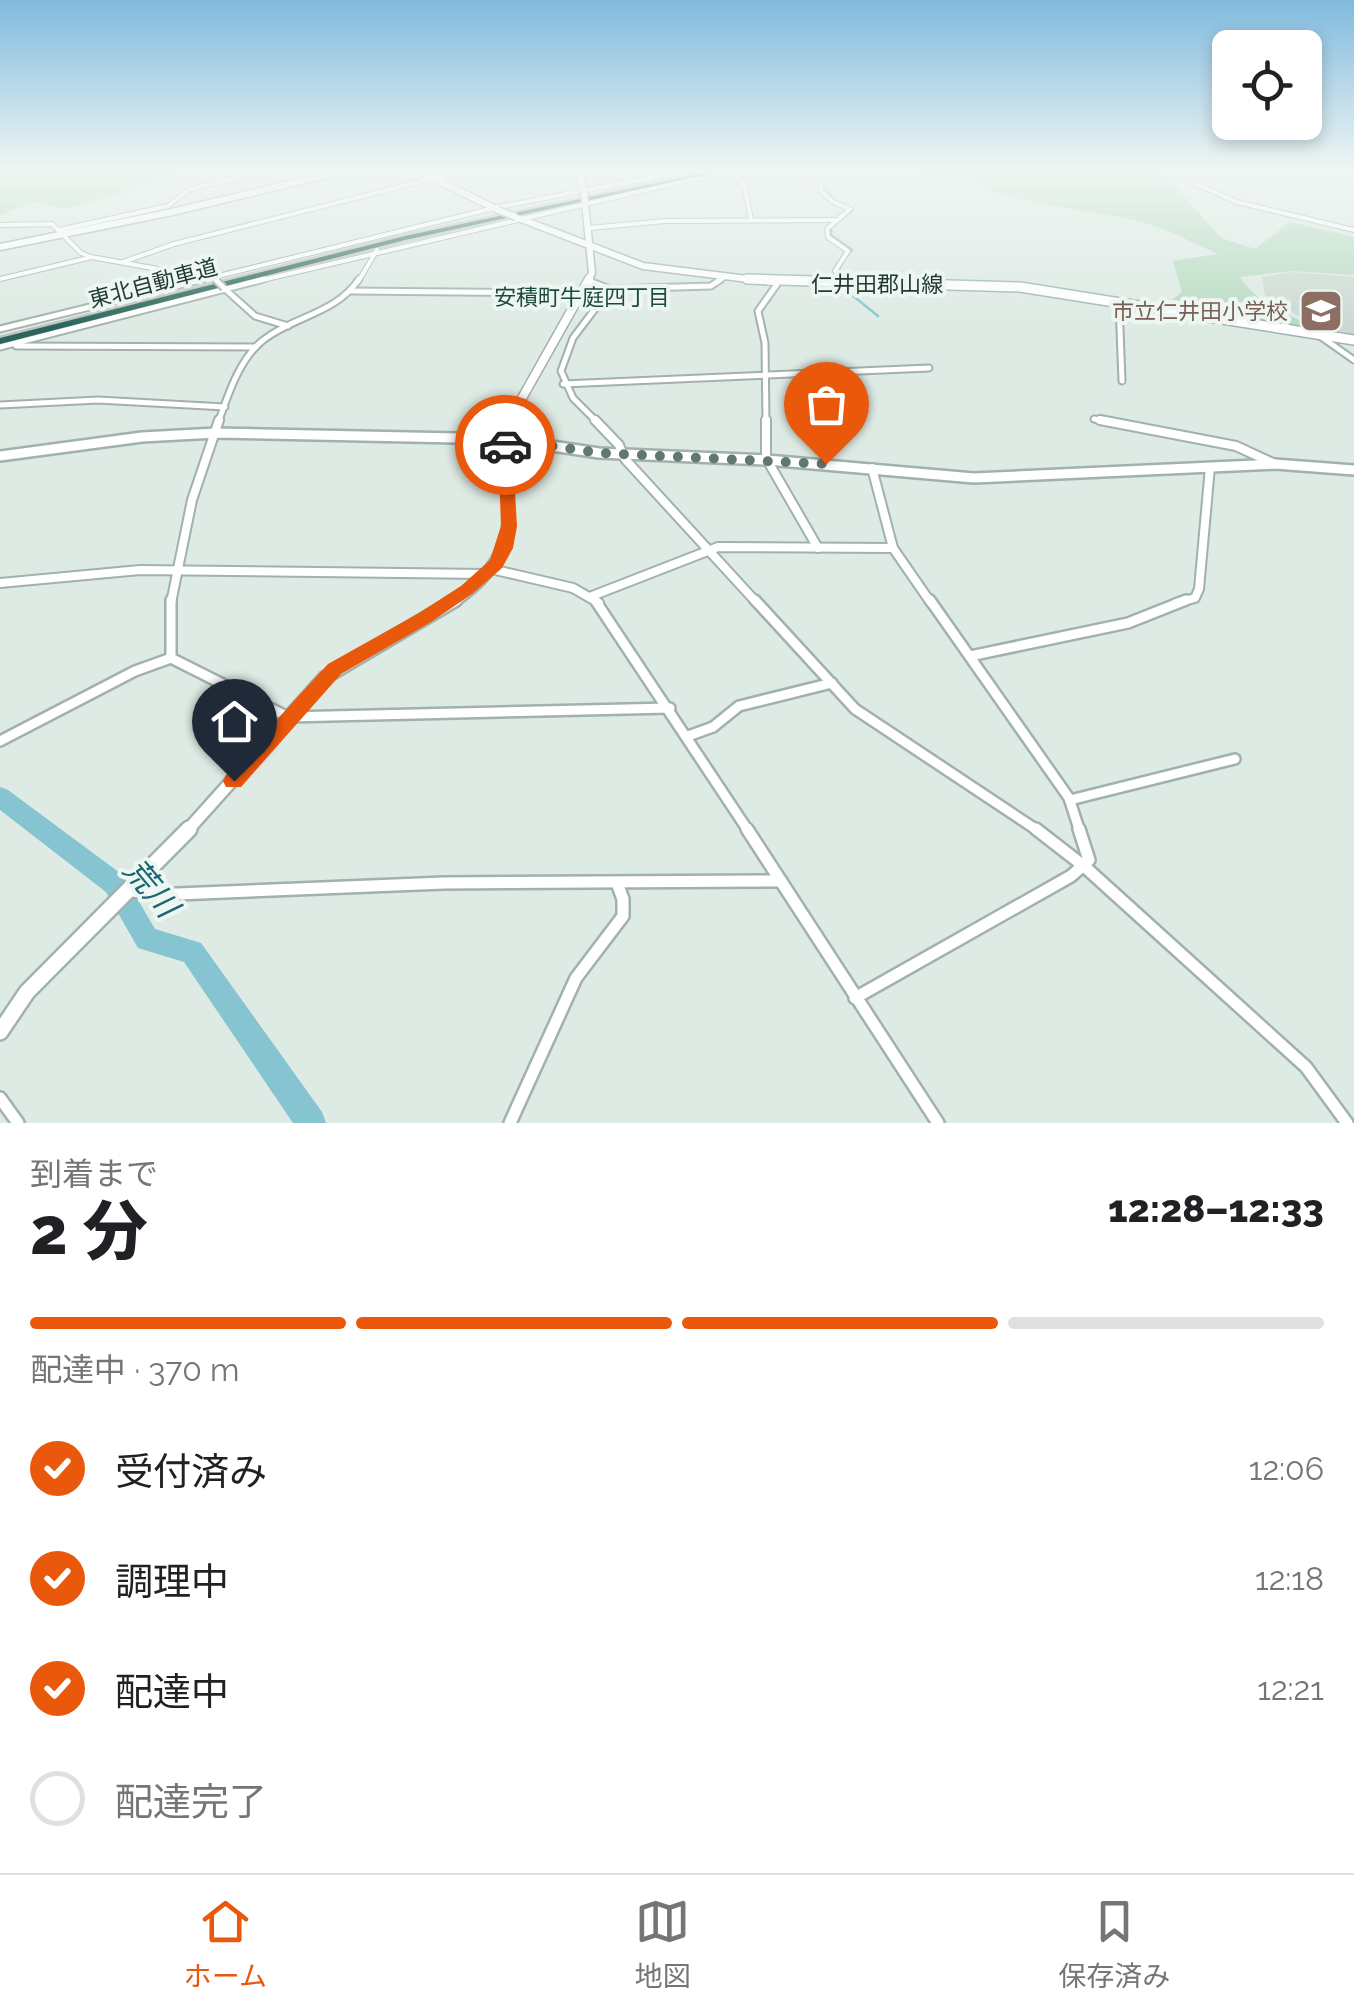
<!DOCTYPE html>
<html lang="ja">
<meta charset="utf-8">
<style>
body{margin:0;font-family:Raleway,"Noto Sans JP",sans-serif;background:#f2f2f2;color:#202124;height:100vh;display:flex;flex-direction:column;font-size:38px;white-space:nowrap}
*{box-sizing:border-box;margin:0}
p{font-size:32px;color:#757577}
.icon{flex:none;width:55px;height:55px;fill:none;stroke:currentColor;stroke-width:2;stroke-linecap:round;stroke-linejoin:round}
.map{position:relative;height:1123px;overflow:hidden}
.sheet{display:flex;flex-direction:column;background:#fff;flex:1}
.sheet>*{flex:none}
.controls{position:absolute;left:1212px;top:30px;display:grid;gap:20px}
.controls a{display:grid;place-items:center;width:110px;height:110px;border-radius:15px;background:#fff;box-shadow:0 5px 15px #0003;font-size:50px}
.pin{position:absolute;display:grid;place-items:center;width:85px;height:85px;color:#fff;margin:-102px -42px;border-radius:50% 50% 50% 0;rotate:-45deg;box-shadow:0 0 10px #0007}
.pin .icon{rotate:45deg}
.courier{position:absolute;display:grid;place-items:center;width:100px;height:100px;margin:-50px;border:8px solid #ea580c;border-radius:50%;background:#fff;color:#222;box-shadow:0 2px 12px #0007}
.overview em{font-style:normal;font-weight:800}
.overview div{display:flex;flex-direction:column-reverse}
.overview{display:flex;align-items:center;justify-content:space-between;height:170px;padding:0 30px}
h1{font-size:65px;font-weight:800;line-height:75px}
.bar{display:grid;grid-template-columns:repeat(4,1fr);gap:15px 10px;align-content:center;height:120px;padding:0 30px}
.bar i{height:12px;border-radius:8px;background:#e0e0e0}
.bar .selected{background:#ea580c}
.bar p{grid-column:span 4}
ol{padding:0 30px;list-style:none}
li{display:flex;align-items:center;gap:30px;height:110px}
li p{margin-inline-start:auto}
li .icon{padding:10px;border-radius:50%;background:#ea580c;color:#fff;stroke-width:4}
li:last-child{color:#757577}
li i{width:55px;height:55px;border:5px solid #e0e0e0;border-radius:50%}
.dock{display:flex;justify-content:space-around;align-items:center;height:140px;border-top:2px solid #e0e0e0;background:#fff;font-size:28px;color:#757577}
.dock a{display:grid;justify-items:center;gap:5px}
.dock .selected{color:#ea580c}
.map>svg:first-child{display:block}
</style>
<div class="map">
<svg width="1354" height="1123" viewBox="0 0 1354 1123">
<rect width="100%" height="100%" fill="#deeae4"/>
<polygon fill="#ccd9d3" points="1293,272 1354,277 1354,336 1303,319 1265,295 1262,277"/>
<g fill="#b6dbc0">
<polygon points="6,170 194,170 87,203 63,209 39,201 0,215 0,172"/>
<path d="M899 170H1155L1169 179 1221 238 1255 249 1290 222 1354 237V275L1292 271 1240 277C1258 307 1302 321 1334 333L1163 307 1182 292 1173 261 1218 254C1191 242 1166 228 1138 221 1101 211 986 202 965 176L932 179Z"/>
</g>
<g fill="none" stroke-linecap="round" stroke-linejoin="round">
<g stroke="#85c4d0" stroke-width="2.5">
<polyline points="820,181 834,200"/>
<polyline points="843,218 853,210 846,205"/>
<polyline points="837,223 831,228 831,235 852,250 843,260"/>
<polyline points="839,267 847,291 878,316"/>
</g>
<g fill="#85c4d0" fill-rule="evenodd">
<polygon points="0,170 6,170 0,173"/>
<polygon points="0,787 8,790 124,876 155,929 201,943 322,1112 326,1123 293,1123 184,962 138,948 106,892 0,810"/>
</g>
<defs>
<g id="minor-far4">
<polyline points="798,170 821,183 821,191 833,202 850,209 827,229 828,237 848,251 835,271 842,279 834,279"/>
<polyline points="1164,170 1237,202 1354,230"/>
<polyline points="735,172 745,188 751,220"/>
<polyline points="0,225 52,224 81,253 91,257 169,271 206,273"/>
<polyline points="589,228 665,221 835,220"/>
<polyline points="59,230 168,206 190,189 270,170"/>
<polyline points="123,262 174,244 466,170"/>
<polyline points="0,279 88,258"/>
<polyline points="194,282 494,208 690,170"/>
<polyline points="254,282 684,181 754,170"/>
<polyline points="358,282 377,250"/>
<polyline points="718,282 723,278"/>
</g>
<g id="minor-far3">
<polyline points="589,281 610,289 711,286 721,279"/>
<polyline points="225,289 255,316 288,326"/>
<polyline points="351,291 581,293"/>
<polyline points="1119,303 1122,381"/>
<polyline points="0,329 204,279"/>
<polyline points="1320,336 1354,360"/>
<polyline points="16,346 256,347"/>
<polyline points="0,347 264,279"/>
<polyline points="563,384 929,368"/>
<polyline points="0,405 98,400 225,407"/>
<polyline points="1094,419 1113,423"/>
<path d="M218 423C228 395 239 360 262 341 293 316 336 314 359 279"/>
<polyline points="598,423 573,398 561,371 573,338 610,289"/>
<polyline points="766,423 765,343 758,311 780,280"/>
</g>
<g id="minor-far2">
<polyline points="595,420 619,445 625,459 757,603"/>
<polyline points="766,420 766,458 818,548"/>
<polyline points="1100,420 1236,446 1273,463"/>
<polyline points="872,468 893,548 931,603"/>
<polyline points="491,569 573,588 599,603"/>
<polyline points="0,583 140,570 486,574"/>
<polyline points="592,596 718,547 893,548"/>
<polyline points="171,603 192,500 219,420"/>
<polyline points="1176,603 1195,598 1199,589 1210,467"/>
</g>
<g id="minor-far1">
<polyline points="171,600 171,658 288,717 670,708"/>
<polyline points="595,600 749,832"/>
<polyline points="755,600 855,709 1040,832"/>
<polyline points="930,600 1069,798 1080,832"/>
<polyline points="970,656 1128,623 1186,600"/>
<polyline points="688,736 713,727 739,706 832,683"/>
<polyline points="0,741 135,671 171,658"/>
<polyline points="1070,800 1235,759"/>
</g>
<g id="minor">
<polyline points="747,829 938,1123"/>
<polyline points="1036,829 1085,867 1306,1067 1347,1123"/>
<polyline points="129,890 154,895 444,883 781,881"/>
<polyline points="855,998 1071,876 1089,860 1079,829"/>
<polyline points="0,1098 18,1123"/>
<polyline points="510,1123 576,978 623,916 623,899 617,883"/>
</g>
<g id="tertiary-far4">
<polyline points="578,170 584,191"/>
<polyline points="585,202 592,273 587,282"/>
<polyline points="0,247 172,212 347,170"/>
</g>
<polyline id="tertiary-far3" points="508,423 589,279"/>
<g id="tertiary-far2">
<polyline points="0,456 142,437 216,433 505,439 599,453 767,460 974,478 1275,464 1354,470"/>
<path d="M452 603C537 546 498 502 508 420"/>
</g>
<polyline id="tertiary-far1" points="186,832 324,678 456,600"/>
<polyline id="tertiary" points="0,1032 27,992 189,829"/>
<g id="secondary-far1">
<polyline points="417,170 498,210"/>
<polyline points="516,217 643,266 772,282"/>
</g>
<polyline id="secondary" points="747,279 1020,287 1354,340"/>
<polygon id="motorway" points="717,170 728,170 405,240 0,344 0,338 405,236"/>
</defs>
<use href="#minor-far4" stroke="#a1b1ab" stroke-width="6"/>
<use href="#minor-far3" stroke="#a1b1ab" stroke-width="9"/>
<use href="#minor-far2" stroke="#a1b1ab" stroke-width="12"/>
<use href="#minor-far1" stroke="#a1b1ab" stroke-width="14"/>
<use href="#minor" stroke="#a1b1ab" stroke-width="16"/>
<use href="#tertiary-far4" stroke="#a1b1ab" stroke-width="9"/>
<use href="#tertiary-far3" stroke="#a1b1ab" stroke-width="11"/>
<use href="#tertiary-far2" stroke="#a1b1ab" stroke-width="14"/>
<use href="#tertiary-far1" stroke="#a1b1ab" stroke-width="16"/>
<use href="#tertiary" stroke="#a1b1ab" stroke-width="20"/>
<use href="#secondary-far1" stroke="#9db5ac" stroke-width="9"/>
<use href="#secondary" stroke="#9db5ac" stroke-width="12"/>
<use href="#motorway" stroke="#bcc4c2" stroke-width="5"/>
<use href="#minor-far4" stroke="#fff" stroke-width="4"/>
<use href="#minor-far3" stroke="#fff" stroke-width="5"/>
<use href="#minor-far2" stroke="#fff" stroke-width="8"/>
<use href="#minor-far1" stroke="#fff" stroke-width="9"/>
<use href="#minor" stroke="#fff" stroke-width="11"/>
<use href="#tertiary-far4" stroke="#fff" stroke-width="6"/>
<use href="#tertiary-far3" stroke="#fff" stroke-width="8"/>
<use href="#tertiary-far2" stroke="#fff" stroke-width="9"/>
<use href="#tertiary-far1" stroke="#fff" stroke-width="11"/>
<use href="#tertiary" stroke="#fff" stroke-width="15"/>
<use href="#secondary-far1" stroke="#fff" stroke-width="6"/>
<use href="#secondary" stroke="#fff" stroke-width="9"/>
<use href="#motorway" fill="#2b6559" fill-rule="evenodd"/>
<defs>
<polyline id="minor-bridge-far1" points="212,276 218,282"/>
<polyline id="minor-bridge" points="215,279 224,288"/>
<polyline id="tertiary-bridge" points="584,191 585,202"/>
<polyline id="secondary-bridge" points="498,210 516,217"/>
</defs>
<use href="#minor-bridge-far1" stroke="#a1b1ab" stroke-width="6" stroke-linecap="butt"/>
<use href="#minor-bridge" stroke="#a1b1ab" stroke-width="9" stroke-linecap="butt"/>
<use href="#tertiary-bridge" stroke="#a1b1ab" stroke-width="9" stroke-linecap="butt"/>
<use href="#secondary-bridge" stroke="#9db5ac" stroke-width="9" stroke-linecap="butt"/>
<use href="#minor-bridge-far1" stroke="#fff" stroke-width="4"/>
<use href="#minor-bridge" stroke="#fff" stroke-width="5"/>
<use href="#tertiary-bridge" stroke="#fff" stroke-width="6"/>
<use href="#secondary-bridge" stroke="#fff" stroke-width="6"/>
</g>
<linearGradient id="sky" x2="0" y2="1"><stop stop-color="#80bade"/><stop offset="0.52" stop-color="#f0f6f3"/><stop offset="1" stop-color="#f0f6f3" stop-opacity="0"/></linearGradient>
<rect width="1354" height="327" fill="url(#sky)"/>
<polygon fill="#ea580c" points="505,441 512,445 517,526 513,548 502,568 472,594 431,622 341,674 241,787 226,787 223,781 226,775 328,664 419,613 461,586 490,560 501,526 498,445"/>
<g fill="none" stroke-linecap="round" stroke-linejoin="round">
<polyline stroke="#627770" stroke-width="10" stroke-dasharray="0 18" points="505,445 505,439 599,453 826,464"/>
</g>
<defs>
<symbol id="school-square" viewBox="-11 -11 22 22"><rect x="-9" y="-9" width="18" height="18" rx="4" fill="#8d6e63" stroke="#eef6f2"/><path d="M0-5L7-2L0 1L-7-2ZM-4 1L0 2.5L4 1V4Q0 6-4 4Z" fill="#fff"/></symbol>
</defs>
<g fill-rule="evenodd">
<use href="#school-square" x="1296" y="286" width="50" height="50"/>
</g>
<g text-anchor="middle" stroke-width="8" stroke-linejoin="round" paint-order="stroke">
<g font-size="22" fill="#1f3932" stroke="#eef6f2">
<text transform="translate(153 283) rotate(-15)" y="8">東北自動車道</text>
<text x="877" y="292">仁井田郡山線</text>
</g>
<g font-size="22" fill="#1c4a3f" stroke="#eef6f2">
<text x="582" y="305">安積町牛庭四丁目</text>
</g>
<g font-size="22" fill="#785e54" stroke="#eef6f2" text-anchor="end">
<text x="1288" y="319">市立仁井田小学校</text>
</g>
<g font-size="32" font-style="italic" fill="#1a6674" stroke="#eef6f2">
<text transform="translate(151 888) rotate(50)" y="11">荒川</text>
</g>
</g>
</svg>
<div class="controls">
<a><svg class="icon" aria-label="locate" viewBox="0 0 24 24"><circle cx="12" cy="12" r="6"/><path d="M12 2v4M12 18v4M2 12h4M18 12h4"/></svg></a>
</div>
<div class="pin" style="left:826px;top:464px;background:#ea580c"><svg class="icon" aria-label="bag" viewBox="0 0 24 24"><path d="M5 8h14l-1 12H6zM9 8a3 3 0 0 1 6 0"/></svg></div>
<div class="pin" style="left:234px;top:781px;background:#1f2937"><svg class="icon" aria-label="home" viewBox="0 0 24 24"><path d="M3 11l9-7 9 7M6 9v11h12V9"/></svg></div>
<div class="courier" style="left:505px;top:445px"><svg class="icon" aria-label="car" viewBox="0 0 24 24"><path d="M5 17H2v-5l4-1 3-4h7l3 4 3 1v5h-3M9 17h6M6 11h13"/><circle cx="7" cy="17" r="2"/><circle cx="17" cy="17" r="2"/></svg></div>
</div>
<section class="sheet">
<div class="overview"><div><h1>2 分</h1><p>到着まで</p></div><em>12:28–12:33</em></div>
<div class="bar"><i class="selected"></i><i class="selected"></i><i class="selected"></i><i></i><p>配達中 · 370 m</p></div>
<ol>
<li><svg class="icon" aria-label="check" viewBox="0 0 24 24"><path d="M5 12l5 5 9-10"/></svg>受付済み<p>12:06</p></li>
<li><svg class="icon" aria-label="check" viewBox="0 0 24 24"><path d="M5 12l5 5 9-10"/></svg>調理中<p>12:18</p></li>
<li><svg class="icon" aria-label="check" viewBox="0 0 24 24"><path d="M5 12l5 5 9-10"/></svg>配達中<p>12:21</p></li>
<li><i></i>配達完了</li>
</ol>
</section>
<nav class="dock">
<a class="selected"><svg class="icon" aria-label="home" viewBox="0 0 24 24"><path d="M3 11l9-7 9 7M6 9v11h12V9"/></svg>ホーム</a>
<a><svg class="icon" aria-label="map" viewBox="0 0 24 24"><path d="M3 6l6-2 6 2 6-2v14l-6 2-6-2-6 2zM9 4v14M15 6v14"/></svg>地図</a>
<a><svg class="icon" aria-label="saved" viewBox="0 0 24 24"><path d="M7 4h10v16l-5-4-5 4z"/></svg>保存済み</a>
</nav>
